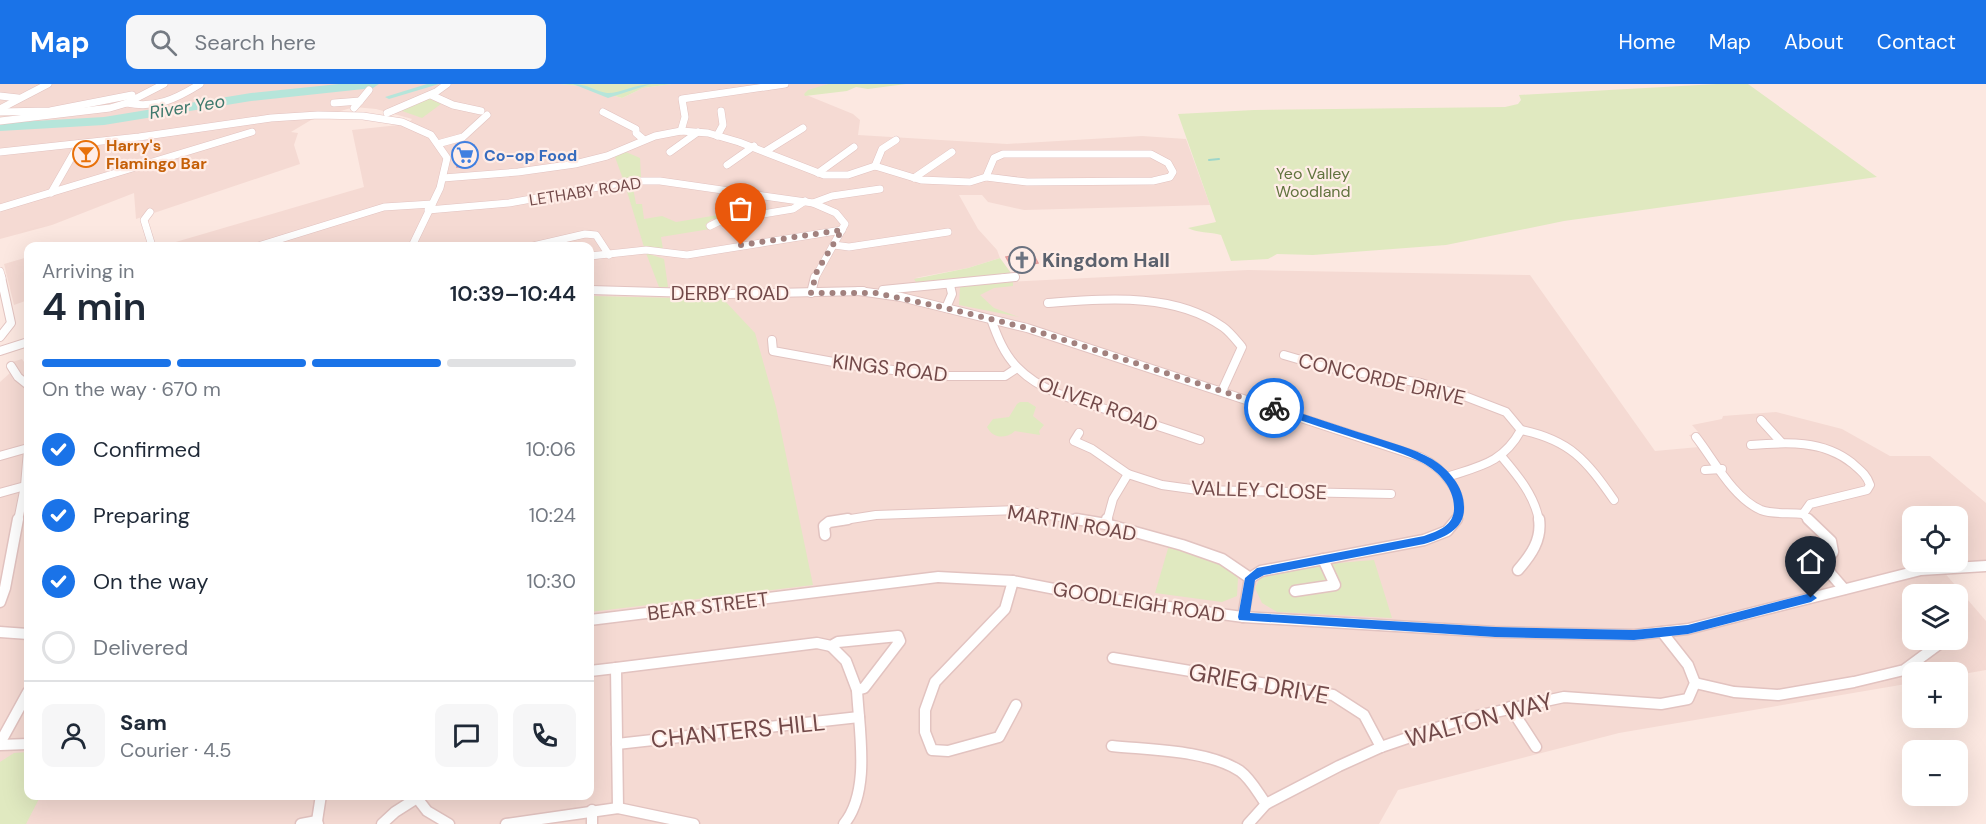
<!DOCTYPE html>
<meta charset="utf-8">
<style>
body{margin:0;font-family:"DM Sans",sans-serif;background:#f6f6f7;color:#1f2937;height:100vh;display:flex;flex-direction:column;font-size:22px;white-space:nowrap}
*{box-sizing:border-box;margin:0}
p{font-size:20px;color:#747a83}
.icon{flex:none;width:33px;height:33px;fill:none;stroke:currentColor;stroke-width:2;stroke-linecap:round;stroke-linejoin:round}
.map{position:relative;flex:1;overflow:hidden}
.panel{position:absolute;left:24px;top:158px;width:570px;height:558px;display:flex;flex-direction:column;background:#fff;border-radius:12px;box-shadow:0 6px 24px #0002}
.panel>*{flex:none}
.fabs{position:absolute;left:1902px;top:422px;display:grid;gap:12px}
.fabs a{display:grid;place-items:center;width:66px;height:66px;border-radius:12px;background:#fff;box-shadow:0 6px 24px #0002;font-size:30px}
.pin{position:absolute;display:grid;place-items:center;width:51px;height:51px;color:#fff;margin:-62px -26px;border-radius:50% 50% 50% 0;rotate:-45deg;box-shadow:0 0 6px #0007}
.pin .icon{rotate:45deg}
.courier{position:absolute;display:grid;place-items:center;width:60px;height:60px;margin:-30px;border:4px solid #1a73e8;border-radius:50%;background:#fff;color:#222;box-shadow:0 2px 8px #0007}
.overview em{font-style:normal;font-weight:600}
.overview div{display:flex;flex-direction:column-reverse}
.overview{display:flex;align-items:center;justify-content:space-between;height:102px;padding:0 18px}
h1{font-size:39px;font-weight:600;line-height:45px}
.bar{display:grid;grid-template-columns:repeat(4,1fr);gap:9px 6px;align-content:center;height:72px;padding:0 18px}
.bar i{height:8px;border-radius:4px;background:#e0e1e3}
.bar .on{background:#1a73e8}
.bar p{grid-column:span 4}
.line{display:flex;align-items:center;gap:15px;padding:0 18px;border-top:2px solid #e0e1e3}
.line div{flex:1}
.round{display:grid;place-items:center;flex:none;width:63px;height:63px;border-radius:12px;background:#f6f6f7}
ol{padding:0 18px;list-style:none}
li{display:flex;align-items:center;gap:18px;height:66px}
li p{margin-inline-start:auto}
li .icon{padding:6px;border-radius:50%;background:#1a73e8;color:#fff;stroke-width:4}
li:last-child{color:#747a83}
li i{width:33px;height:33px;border:3px solid #e0e1e3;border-radius:50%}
header{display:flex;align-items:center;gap:36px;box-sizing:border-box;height:84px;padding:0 30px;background:#1a73e8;color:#fff}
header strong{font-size:28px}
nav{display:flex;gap:33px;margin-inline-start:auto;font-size:21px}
.search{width:420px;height:54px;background:#f6f6f7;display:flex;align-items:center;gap:15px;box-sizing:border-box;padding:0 21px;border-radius:12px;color:#747a83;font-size:22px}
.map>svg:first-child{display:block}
</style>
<header>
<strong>Map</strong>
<div class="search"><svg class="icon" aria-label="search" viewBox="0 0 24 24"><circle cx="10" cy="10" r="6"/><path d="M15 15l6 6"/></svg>Search here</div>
<nav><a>Home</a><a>Map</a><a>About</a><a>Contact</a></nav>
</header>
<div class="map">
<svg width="1986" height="740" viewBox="0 0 1986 740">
<rect width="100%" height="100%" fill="#fce8e1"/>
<g fill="#f5dad3" fill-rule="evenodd">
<path d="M0 0H560L579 2 622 14 643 4 672 0H828L804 10 853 30 860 36 858 51 1007 60 1142 52 1186 55 1210 121 1024 126 988 118 982 111H959L978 145 997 166 1000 174 968 184 915 194 1011 189 1007 198 1248 186 1530 191 1655 367 1699 363 1689 351 1699 349 1692 341 1722 335 1723 332 1776 328 1842 345 1890 372H1930L1986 419V477L1937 480 1986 537V586L1958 591V588H1912V599L1619 649 1398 706 1379 740H0V298L10 289 9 279 22 275 28 284V711H590V162H162L364 103 352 46 408 40 412 35 376 25 354 23 311 36 291 48 298 49 294 61 300 80 136 135 134 109 52 141 0 155ZM1912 432H1958V477H1912ZM1912 510H1958V555H1912Z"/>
<polygon points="28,173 28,216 14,221 4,180"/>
</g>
<g fill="#e0e9c0">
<polygon points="560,0 672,0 643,4 622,14 579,2"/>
<polygon points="828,0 906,0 868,5 856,3 847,7 805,12 804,10 808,6"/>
<path d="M1717 0H1748L1877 93 1564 137 1446 161 1313 171 1277 170 1268 175 1231 177 1221 151C1211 148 1196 149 1188 144L1216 138 1178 30 1254 26 1505 23 1518 20 1521 16 1519 11Z"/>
<polygon points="428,14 441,20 422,34 402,27 402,22"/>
<polygon points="626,68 640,74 641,93 623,95 615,73"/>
<polygon points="625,101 633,104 636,120 642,120 644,135 662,132 676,138 718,131 719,134 712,135 705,141 710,145 661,153 663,165 644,163"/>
<polygon points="646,169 664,175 668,203 659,203"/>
<polygon points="1000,174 1011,189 916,198 914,195 968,184"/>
<polygon points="1013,198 1013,202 994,204 980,211 994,224 1019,233 959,221 960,203"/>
<polygon points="590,212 723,215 755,249 776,323 813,501 590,528"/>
<path d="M1020 318H1028L1036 323 1033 332 1044 341 1039 347 1040 351 1015 347C1006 355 993 355 987 343L993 335 1009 333 1017 320Z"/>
<path d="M1169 461C1194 469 1219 475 1238 494L1237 512 1222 518 1155 509Z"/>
<path d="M1374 476 1392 534 1277 528 1262 519 1255 504 1260 494C1298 482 1335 479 1374 476Z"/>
<polygon points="28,668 28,711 41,711 26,740 0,740 0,678 14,669"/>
</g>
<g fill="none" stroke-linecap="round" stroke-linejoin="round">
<polyline stroke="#9dd6ca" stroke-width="2" points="1209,76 1219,75"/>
<g fill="#b6e5da" fill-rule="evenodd">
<polygon points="427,0 439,0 389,15 385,13"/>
<path d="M573 0C588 0 594 7 607 9 617 10 637 0 651 0L608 14Z"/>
</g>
<polygon fill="#b6e5da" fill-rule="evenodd" points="339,0 379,0 373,4 251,17 104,41 0,47 0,39 104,33 251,9"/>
</g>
<g fill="#f1bbb9" stroke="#e39b9a" stroke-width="1.5">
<polygon points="464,59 464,63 474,61 475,80 457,83 456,61"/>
<polygon points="1032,168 1038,179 1012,184 1006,173"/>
</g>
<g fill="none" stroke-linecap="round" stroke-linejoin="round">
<defs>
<g id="minor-far2">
<polyline points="431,11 453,21 481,27"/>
<polyline points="0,12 18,14"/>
<polyline points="360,17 369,6"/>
<path d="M127 19C155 25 176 15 200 0"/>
<polyline points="334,19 360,17 354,24"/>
<polyline points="0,25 48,0"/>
<polyline points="0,28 50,27 132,11"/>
<polyline points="603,28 636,45 636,49 643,55"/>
<polyline points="387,29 436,8 447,0"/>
<polyline points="0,37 110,24 127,19 164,0"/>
<polyline points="681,47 685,33 682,15 785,0"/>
<polyline points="717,52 723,41 721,27"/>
<polyline points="441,59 463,53 487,31"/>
<polyline points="766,67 803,44"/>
<polyline points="0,68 139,53 271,34 318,31 363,32 402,38 431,51 447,74 440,104 412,162"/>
<polyline points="670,68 698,48"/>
<polygon points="1003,70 1151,70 1168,79 1173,88 1170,93 1153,97 1027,98 986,93 994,74"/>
<polyline points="727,81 754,62"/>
<polyline points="875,82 882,65 896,56"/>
<polyline points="818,89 854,63"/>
<polyline points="443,94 518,88 575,80 607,72 655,52 681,47 708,49 739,58 824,91 848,91 875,82 921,96 970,98 986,93"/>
<polyline points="914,94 952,68"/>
<polyline points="51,109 79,60"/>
<polyline points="813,119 832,112 880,105"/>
<polyline points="0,124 252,48"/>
<polyline points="428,126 509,119 632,97 660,97 813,119 836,129 845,140 815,194"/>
<polyline points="150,128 144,136 152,162"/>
<polyline points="710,142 720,137 793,125 805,117"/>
<polyline points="834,161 849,163 948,148"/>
<polyline points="258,162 384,123 432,120"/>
<polyline points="533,162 585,150 596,151 609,171"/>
<polyline points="590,172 646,166 687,171 842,146"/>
<polyline points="0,187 2,194"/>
<polyline points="1003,194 1015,193"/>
</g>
<g id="minor-far1">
<polyline points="590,206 729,210 863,207"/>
<polyline points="883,206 1015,193"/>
<path d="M859 207 901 213 1027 244 1420 373C1442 383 1469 412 1456 437"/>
<polyline points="811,209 815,193"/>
<path d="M1048 219C1106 215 1173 208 1223 243 1230 248 1236 256 1242 263L1222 307"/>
<polyline points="946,224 952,210 950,201"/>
<path d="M991 235C997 252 1004 270 1017 283 1042 309 1079 317 1112 327 1142 337 1171 346 1200 356"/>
<polyline points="0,253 11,239 1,193"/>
<polyline points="772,256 773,267 850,281 945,292 1005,292 1017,284"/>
<polyline points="0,267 28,258"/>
<path d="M1284 271 1325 283 1421 299 1467 313 1506 328 1521 346C1503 379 1480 382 1447 393"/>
<polyline points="11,282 18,293 28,301"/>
<polyline points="1761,336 1781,358"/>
<path d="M1521 346C1570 356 1586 376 1614 416"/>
<polyline points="1079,349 1074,357 1092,365 1128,390"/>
<path d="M1696 353C1714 376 1733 414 1761 426 1774 431 1790 428 1803 430"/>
<path d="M1751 361C1787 358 1823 356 1852 379 1860 386 1867 391 1870 401L1867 406 1810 420 1803 430 1810 437"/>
<polyline points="0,372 28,364"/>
<path d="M1502 373C1518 392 1535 412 1539 437"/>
<polyline points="1705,386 1722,385"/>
<polyline points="0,409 25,402"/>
<polyline points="18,437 25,402 28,366"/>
<polyline points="838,437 876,431 1019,426 1085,437"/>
<polyline points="1107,437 1113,415 1128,390 1162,401 1198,406 1391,410"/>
</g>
<g id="minor">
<polyline points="1076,435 1106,440 1182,461 1222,475 1250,494"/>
<polyline points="1808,435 1831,457 1833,468 1826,479 1831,490 1844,505"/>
<polyline points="1106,440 1107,435"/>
<polyline points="825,451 824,442 829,438 848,435"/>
<path d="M1518 486C1531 471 1542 456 1539 435"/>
<polyline points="1013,497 1005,525 935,598 925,626 925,648 932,666 948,667 999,653 1016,621"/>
<polyline points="1295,507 1335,501 1323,475"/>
<polyline points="0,518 5,504 18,435"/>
<polyline points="1243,533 1250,494 1261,487 1424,456 1447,447 1457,435"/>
<polyline points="831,562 846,577 857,606"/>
<polyline points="1113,574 1333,611 1364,631 1381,663"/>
<polyline points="590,587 616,584"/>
<polyline points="1695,599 1734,608 1778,611 1854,598 1904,586 1946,555"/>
<polyline points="1510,623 1536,663"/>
<polyline points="0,659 28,608"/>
<polyline points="617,660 859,633"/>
<polyline points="0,661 28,660"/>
<path d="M1112 662C1150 666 1208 666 1240 687 1251 695 1258 709 1266 720"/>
<polyline points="417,714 427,727 449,740"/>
<path d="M618 724 616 584 817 559 831 562 838 558 898 552 900 557 864 604 857 606C859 647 871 707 844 740"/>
<polyline points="592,726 592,740"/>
<polyline points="317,737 321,711"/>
<polyline points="301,740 317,737 318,740"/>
<polyline points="382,740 395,728 417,714 416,711"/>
<polyline points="506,740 618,724 694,740"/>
<polyline points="1248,740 1266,720 1339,682 1381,663 1463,635 1564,613 1661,620 1688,615 1695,599 1688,581 1662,548"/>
</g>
<g id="tertiary">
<polygon points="1986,477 1986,487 1921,491 1688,550 1634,556 1495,553 1243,538 1096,518 1013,502 938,498 590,541 590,531 938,488 1013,492 1096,508 1243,528 1495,543 1634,546 1688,540 1921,481"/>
<polygon points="0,543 28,545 28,555 0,553"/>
</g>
</defs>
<use href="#minor-far2" stroke="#e2c3c0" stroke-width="8"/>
<use href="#minor-far1" stroke="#e2c3c0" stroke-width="10"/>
<use href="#minor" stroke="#e2c3c0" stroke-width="13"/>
<use href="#tertiary" stroke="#e2c3c0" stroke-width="3"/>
<use href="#minor-far2" stroke="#fff" stroke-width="7"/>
<use href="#minor-far1" stroke="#fff" stroke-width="8"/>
<use href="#minor" stroke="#fff" stroke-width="10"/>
<use href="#tertiary" fill="#fff" fill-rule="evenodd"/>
</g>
<path fill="#1a73e8" d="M1274 321C1306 330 1338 342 1371 352 1391 359 1413 364 1432 375 1448 385 1464 402 1464 423 1465 446 1443 454 1424 460L1264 491 1255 496 1250 529 1495 543 1634 546 1688 541 1811 509 1817 514 1811 518 1688 550 1634 556 1495 553 1239 536 1238 533 1245 494 1257 484 1424 452C1439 447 1455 441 1454 423 1454 404 1439 388 1423 379 1406 370 1386 364 1367 358 1335 348 1303 337 1270 326V322Z"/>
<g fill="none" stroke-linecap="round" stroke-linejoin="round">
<polyline stroke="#a2817e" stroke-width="6" stroke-dasharray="0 10.8" points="741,161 842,146 817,187 811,209 876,209 946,224 1027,244 1274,324"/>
</g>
<defs>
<symbol id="bar-ring" viewBox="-11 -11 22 22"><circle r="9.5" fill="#ffede7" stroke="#e8710a" stroke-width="1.5"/><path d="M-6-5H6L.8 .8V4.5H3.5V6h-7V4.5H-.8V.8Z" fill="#e8710a"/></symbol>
<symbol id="supermarket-ring" viewBox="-11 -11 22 22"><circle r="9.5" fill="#ffede7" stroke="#3f7fe0" stroke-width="1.5"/><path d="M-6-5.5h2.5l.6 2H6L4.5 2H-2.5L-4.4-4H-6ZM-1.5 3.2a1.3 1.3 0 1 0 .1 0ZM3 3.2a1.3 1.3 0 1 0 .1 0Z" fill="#3f7fe0"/></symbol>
<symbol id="church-ring" viewBox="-11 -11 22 22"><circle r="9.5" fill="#ffede7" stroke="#6b7280" stroke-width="1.5"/><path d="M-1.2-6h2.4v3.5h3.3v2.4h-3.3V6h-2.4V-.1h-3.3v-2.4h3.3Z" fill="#6b7280"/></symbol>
</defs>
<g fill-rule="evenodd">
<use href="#bar-ring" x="71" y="55" width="30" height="30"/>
<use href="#supermarket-ring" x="450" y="56" width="30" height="30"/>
<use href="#church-ring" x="1007" y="161" width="30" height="30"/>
</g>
<g text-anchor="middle" stroke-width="4.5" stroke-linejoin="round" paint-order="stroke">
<g font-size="16" font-weight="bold" fill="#c56008" stroke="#ffede7" text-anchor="start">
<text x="106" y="67">Harry's<tspan x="106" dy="18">Flamingo Bar</tspan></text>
</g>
<g font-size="16" font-weight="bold" fill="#366cbe" stroke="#ffede7" text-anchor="start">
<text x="484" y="77">Co-op Food</text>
</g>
<g font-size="16" fill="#61733e" stroke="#ffede7">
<text x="1313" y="95">Yeo Valley<tspan x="1313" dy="18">Woodland</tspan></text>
</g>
<g font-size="16" fill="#724949" stroke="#ffede7">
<text transform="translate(585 107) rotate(-9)" y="6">LETHABY ROAD</text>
</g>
<g font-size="18" font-style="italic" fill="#3d786c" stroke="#ffede7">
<text transform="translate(187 23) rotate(-9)" y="6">River Yeo</text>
</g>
<g font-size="20" font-weight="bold" fill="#5b616d" stroke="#ffede7" text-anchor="start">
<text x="1042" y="183">Kingdom Hall</text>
</g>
<g font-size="20" fill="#724949" stroke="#ffede7">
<text x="730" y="216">DERBY ROAD</text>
<text transform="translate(890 284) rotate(7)" y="7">KINGS ROAD</text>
<text transform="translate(1382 295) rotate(13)" y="7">CONCORDE DRIVE</text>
<text transform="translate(1098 320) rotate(20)" y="7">OLIVER ROAD</text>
<text transform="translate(1259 406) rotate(2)" y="7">VALLEY CLOSE</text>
<text transform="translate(1072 439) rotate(10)" y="7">MARTIN ROAD</text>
<text transform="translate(1139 518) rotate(9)" y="7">GOODLEIGH ROAD</text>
<text transform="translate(708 522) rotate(-7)" y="7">BEAR STREET</text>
</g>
<g font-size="24" fill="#724949" stroke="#ffede7">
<text transform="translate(1259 600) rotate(10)" y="8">GRIEG DRIVE</text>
<text transform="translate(1479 636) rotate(-15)" y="8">WALTON WAY</text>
<text transform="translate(738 647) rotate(-6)" y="8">CHANTERS HILL</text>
</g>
</g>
</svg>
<div class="fabs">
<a><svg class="icon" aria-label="locate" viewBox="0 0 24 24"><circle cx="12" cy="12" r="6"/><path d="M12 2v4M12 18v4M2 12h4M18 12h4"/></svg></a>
<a><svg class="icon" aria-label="layers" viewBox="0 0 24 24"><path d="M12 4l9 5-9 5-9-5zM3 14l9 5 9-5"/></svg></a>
<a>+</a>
<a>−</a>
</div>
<div class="pin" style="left:741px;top:161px;background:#ea580c"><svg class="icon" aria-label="bag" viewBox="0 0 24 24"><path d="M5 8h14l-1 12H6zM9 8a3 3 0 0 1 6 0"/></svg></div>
<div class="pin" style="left:1811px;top:514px;background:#1f2937"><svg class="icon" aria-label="home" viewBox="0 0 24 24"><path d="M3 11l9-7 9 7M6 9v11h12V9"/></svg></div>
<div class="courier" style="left:1274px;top:324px"><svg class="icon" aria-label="bike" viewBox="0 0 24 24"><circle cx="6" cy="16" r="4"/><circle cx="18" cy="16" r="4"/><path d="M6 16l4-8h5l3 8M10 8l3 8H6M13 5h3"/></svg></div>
<section class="panel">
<div class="overview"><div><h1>4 min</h1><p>Arriving in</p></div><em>10:39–10:44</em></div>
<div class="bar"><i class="on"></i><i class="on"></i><i class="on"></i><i></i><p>On the way · 670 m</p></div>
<ol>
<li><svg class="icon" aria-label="check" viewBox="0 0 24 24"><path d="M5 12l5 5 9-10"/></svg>Confirmed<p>10:06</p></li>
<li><svg class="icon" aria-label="check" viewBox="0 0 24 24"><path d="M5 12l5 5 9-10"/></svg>Preparing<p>10:24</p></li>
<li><svg class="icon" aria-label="check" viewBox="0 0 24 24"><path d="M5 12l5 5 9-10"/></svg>On the way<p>10:30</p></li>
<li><i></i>Delivered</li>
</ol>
<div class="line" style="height:108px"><a class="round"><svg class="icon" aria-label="person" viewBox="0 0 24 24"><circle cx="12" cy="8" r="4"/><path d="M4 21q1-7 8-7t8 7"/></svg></a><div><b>Sam</b><p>Courier · 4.5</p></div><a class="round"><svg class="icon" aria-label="chat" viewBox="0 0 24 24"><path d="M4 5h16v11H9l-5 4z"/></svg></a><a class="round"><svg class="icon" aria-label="phone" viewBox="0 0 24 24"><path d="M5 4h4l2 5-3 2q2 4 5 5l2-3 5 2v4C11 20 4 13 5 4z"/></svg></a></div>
</section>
</div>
